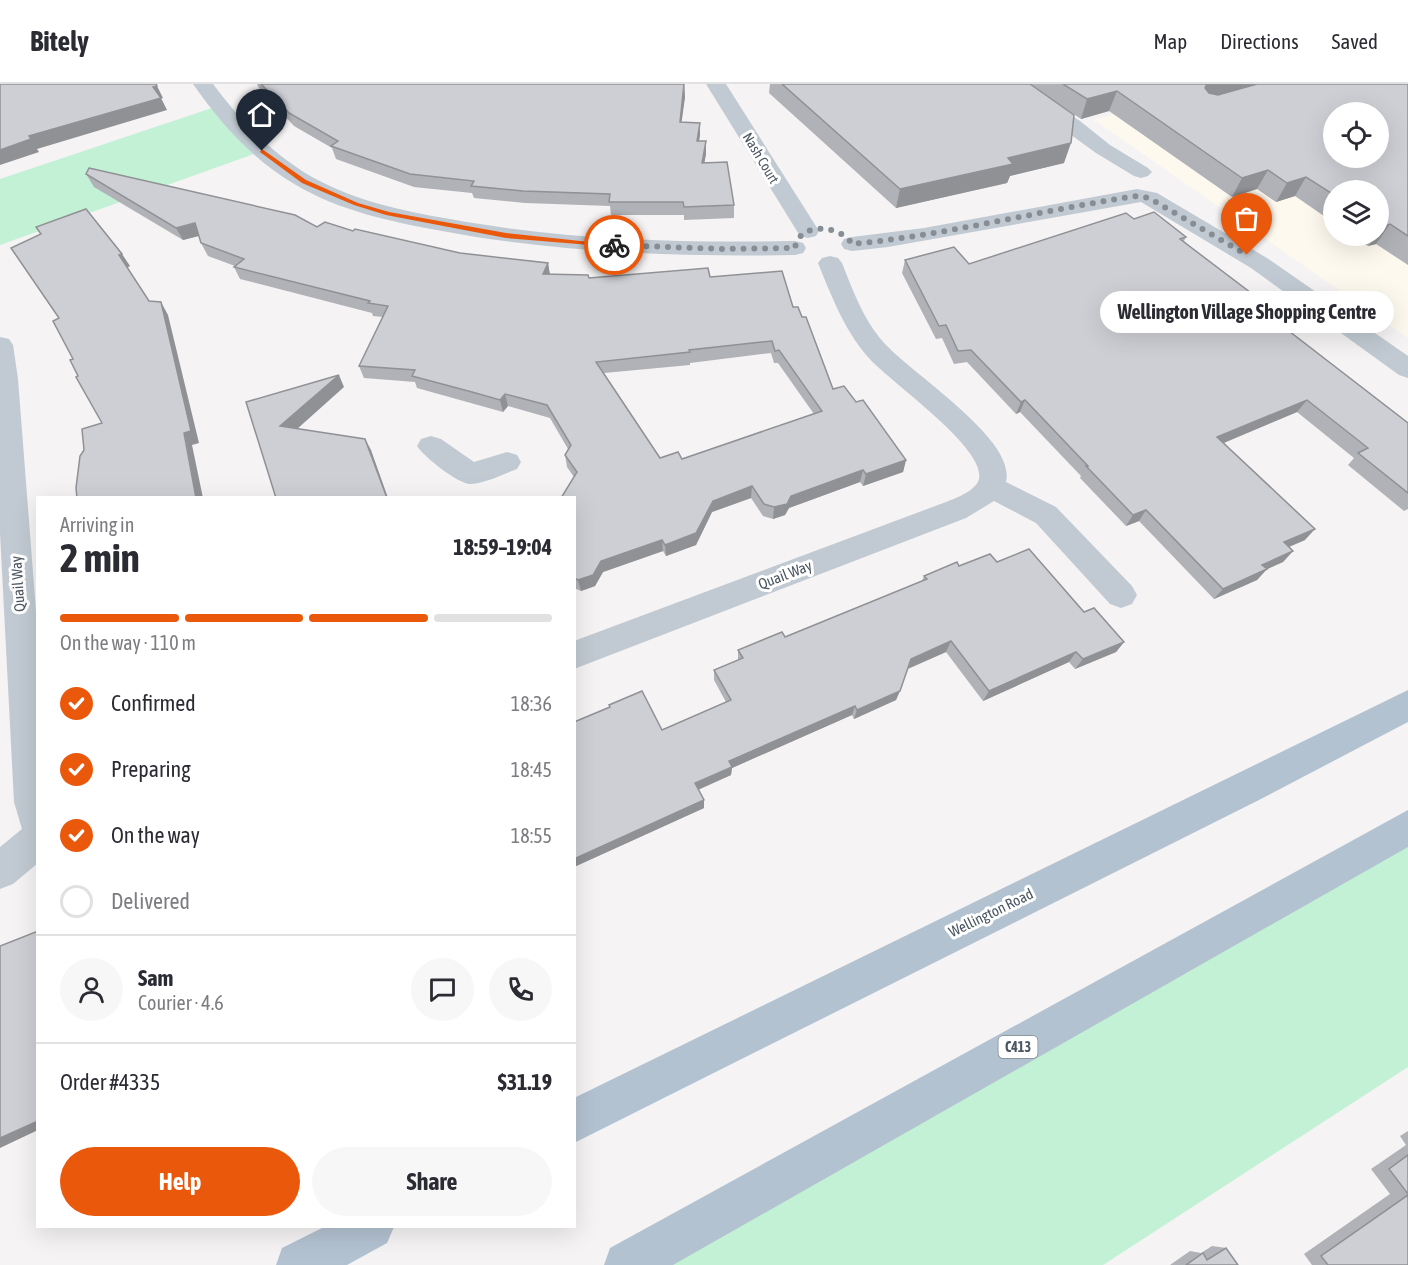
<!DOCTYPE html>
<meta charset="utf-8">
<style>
body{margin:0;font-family:"Asap Condensed",sans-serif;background:#f7f7f7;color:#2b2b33;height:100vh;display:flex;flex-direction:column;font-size:22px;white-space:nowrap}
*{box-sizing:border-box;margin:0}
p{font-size:20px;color:#7c7c81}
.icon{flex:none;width:33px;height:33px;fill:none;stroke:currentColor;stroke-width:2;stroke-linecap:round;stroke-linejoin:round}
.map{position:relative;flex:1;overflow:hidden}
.panel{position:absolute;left:36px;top:412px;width:540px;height:732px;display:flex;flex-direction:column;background:#fff;border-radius:0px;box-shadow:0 6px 24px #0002}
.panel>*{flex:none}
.fabs{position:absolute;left:1323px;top:18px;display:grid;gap:12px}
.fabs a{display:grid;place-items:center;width:66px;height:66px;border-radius:50%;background:#fff;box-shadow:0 6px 24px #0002;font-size:30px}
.pin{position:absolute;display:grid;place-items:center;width:51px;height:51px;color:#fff;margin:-62px -26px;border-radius:50% 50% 50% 0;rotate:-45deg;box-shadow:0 0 6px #0007}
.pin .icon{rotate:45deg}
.courier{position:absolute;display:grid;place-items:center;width:60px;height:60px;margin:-30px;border:4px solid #ea580c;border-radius:50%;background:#fff;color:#222;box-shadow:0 2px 8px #0007}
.bubble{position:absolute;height:42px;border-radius:21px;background:#fff;box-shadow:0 6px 24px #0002;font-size:20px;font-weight:700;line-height:42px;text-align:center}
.overview em{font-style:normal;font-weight:700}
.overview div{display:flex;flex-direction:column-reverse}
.overview{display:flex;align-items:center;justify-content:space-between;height:102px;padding:0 24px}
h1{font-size:39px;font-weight:700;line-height:45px}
.bar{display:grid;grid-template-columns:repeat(4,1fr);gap:9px 6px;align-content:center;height:72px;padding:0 24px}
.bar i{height:8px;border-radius:4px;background:#e1e1e2}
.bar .on{background:#ea580c}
.bar p{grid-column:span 4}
.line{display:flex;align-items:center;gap:15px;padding:0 24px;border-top:2px solid #e1e1e2}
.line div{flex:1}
.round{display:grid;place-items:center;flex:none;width:63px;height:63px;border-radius:32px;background:#f7f7f7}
ol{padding:0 24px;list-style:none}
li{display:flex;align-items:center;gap:18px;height:66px}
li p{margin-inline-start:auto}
li .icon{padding:6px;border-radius:50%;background:#ea580c;color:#fff;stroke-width:4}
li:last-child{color:#7c7c81}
li i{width:33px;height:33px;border:3px solid #e1e1e2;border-radius:50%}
.action{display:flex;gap:12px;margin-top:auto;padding:12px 24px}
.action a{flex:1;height:69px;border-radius:36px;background:#ea580c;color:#fff;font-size:24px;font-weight:700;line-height:69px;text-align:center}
.action a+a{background:#f7f7f7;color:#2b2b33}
header{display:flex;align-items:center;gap:36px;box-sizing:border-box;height:84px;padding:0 30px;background:#fff;border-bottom:2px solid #e1e1e2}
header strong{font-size:28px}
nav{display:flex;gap:33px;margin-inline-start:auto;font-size:21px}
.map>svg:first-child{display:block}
</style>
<header>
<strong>Bitely</strong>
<nav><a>Map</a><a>Directions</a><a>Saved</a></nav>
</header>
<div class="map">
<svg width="1408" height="1181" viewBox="0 0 1408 1181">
<rect width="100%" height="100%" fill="#f5f3f3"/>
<path fill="#fdf9ef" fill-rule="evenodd" d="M1408 0V254L1094 36 1182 11ZM1334 28H1378V74H1334ZM1334 106H1378V152H1334Z"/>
<g fill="#c3f1d5">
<polygon points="221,21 262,67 0,161 0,95"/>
<polygon points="1408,743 1408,983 1103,1181 635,1181"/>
</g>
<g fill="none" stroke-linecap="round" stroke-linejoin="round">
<g fill="#c1cad2" fill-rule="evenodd">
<path d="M193 0H213C240 36 272 70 312 93 355 117 403 127 450 135 564 156 680 159 795 157L803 159 806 164 803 169 795 171C677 173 559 169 442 147 392 138 340 127 296 101 254 77 221 40 193 0Z"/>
<polygon points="706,0 726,0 819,147 816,152 808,154 800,152"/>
<polygon points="1001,0 1024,0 1080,37 1110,61 1148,84 1152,88 1148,92 1141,94 1134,92 1096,69"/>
<polygon points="1137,105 1157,109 1267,174 1408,272 1408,294 1399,291 1251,184 1141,118 888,163 852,167 844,165 841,160 844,155 852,153 924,144"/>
<path d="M830 172 838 174 842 179C852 204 862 232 879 253 905 287 1017 353 1006 398L1056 423 1132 502 1137 511 1132 520 1121 524 1110 520 1036 439 994 417 966 434 574 585V557L946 418C956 414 976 407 979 395 986 363 888 297 867 272 844 245 831 211 818 179L822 174Z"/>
<polygon points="0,253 9,255 13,261 18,295 38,553 38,779 13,800 0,805 0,763 22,745 14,718 0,449"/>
<path d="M431 352 441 355 474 378 507 368 517 371 521 378 517 385C503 390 486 399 471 400 459 401 423 372 417 362L421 355Z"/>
</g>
<g fill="#b3c2d1" fill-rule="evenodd">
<polygon points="1408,606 1408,638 1257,717 574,1059 574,1014"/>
<polygon points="1408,726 1408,763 673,1181 604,1181 610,1164"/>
<polygon points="324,1143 394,1143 387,1159 347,1181 276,1181 282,1164"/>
</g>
</g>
<g fill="#b0b2b7" fill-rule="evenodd">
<polygon points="257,0 684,0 685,13 681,38 700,39 700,51 699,57 706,57 706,70 704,79 734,121 734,134 684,136 684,131 611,131 610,122 525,119 474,114 472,109 414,103 336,75 332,64 294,42 259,4"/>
<polygon points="770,0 1408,0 1408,181 1376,160 1368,162 1352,152 1378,152 1378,106 1334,106 1334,139 1295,112 1276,118 1257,105 1232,113 1109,27 1081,35 1057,19 1064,79 1010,92 1007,99 896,124 769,9"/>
<path d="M86 90 317 143 353 147 460 169 548 179 550 191 589 194 710 193 793 223 802 233 833 305 856 318 906 376 903 388 863 402 860 398 789 424 785 431 773 435 763 432 751 414 712 428 696 461 666 472 663 467 603 488 595 502 581 507 574 504V393L567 383 565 371 568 365 550 334 508 322 503 328 417 304 415 298 364 294 359 282 383 233 373 232 372 229 240 195 234 183 235 182 208 172 201 159 199 152 183 156 94 103ZM771 269 774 279H778L814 330 682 375 660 374 604 289 690 281V279Z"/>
<polygon points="1134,135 1186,153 1184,157 1280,240 1408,339 1408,425 1404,427 1348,381 1354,374 1297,328 1224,359 1305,456 1289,463 1293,467 1283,478 1267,485 1257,496 1214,515 1139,437 1126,442 1080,394 1081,392 1020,328 1016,330 967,278 954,280 942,254 936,255 902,189 905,176 969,180"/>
<polygon points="997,478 1084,528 1124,558 1116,568 1075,585 1069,578 983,617 946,568 908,585 896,616 854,635 852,631 732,684 731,691 698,706 704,724 574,783 574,638 609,624 609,621 662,646 726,618 714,596 714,586 738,576 738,566 785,553 922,497 924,492 959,482"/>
<polygon points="1408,1047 1408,1181 1312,1181 1304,1170 1390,1110 1371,1085 1406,1061 1400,1052"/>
<polygon points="1212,1162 1226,1164 1238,1181 1170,1181 1190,1167 1201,1169"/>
</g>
<g fill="#909195">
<polygon points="684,0 685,13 680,50 680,38"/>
<polygon points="1207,0 1258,0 1200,16"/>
<polygon points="157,2 163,14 161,14 167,26 37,65 39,68 0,81 0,66 29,52"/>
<polygon points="1117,7 1109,27 1081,35 1087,15"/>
<polygon points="700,39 700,51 697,69 697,57"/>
<polygon points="706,57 706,70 702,92 702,79"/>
<polygon points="1071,59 1064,79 1010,92 1007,99 896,124 900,105 1008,74"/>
<polygon points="1268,86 1257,105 1232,113 1242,94"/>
<polygon points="1306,93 1295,112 1276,118 1287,99"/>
<polygon points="195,139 202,151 183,156 176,144"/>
<polygon points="1390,140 1376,160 1368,162 1376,152 1378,152 1378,148 1382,143"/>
<polygon points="122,170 130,182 127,184 119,171"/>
<polygon points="548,179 550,191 543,190"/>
<polygon points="161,218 168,231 199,359 192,361 203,414 196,414"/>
<polygon points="1284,234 1276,246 1276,237"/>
<polygon points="339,291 344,303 287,354 280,342"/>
<polygon points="505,310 508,322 503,328 500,316"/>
<polygon points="1025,316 1020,328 1016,330 1021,318"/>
<polygon points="1307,316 1297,328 1209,365 1217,353"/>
<polygon points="365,355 371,366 388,414 387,414"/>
<polygon points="906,376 903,388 863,402 866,390"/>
<polygon points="863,386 860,398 789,424 785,431 773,435 774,423 791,412"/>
<polygon points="752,402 751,414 712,428 696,461 666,472 665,461 713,417"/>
<polygon points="1146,426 1139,437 1126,442 1133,431"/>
<polygon points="1315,445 1305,456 1274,469 1284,458"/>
<polygon points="662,456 663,467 603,488 595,502 581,507 578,496 601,477"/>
<polygon points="1293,467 1283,478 1252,492 1262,481"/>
<polygon points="1267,485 1257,496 1214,515 1223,505"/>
<polygon points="951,557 946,568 907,585 911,575"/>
<polygon points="1124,558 1116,568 1075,585 1083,575"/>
<polygon points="1076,568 1069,578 983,617 989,607"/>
<polygon points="900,607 896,616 854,635 857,626"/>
<polygon points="855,622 852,631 732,684 731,691 695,707 695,699 729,677"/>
<polygon points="704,716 704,724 574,783 574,775"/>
<polygon points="38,1037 38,1046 0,1064 0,1054"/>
</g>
<g fill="#cdcfd5" stroke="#909195" stroke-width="1.5" fill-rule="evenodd">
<polygon points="0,0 156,0 157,2 153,3 161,14 29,52 31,55 0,66"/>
<polygon points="261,0 684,0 680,38 700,39 697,57 706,57 702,79 727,78 734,121 684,123 683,118 609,118 610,110 523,107 471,102 474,97 410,90 331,62 338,57 289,29"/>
<polygon points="782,0 1030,0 1074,31 1071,59 1008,74 1013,80 900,105"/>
<path d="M1063 0H1207L1205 4 1209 9 1218 11 1257 0H1408V152L1390 140 1382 143 1378 141V106H1334V111L1306 93 1287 99 1268 86 1242 94 1117 7 1087 15ZM1334 28H1378V74H1334Z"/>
<path d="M89 84 295 131 317 143 325 138 353 147 355 145 460 169 548 179 543 190 588 191 589 194 708 184 710 193 782 187 793 223H798L802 233H806L833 305 844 302 856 318 863 316 906 376 866 390 863 386 791 412 787 420 774 423 764 420 752 402 713 417 696 449 665 461 662 456 601 477 593 491 578 496 574 494V414H561L577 388 565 371 571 361 547 321 505 310 500 316 472 308 412 292 415 286 359 282 388 222 368 219 370 217 234 183 244 175 201 159 195 139 176 144 86 90ZM772 257 775 267 779 266 822 327 682 375 678 368 660 374 596 278 690 268 689 266Z"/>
<polygon points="86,125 122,170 119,171 149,217 161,218 191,347 184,349 196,414 77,414 76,404 80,372 84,366 82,345 102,339 76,293 78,292 70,276 73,275 53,237 59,234 11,164 41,150 36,143"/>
<polygon points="1154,128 1186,153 1180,155 1284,234 1276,237 1408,339 1408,409 1358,369 1368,364 1307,316 1217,353 1315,445 1284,458 1293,467 1262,481 1267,485 1223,505 1146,426 1133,431 1086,382 1088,382 1025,316 1021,318 971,266 958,267 946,241 939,242 905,176 954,163 969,180 1126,129 1134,135"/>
<polygon points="339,291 280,342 365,355 387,414 276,414 246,318"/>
<polygon points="1029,465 1084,528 1094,524 1124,558 1083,575 1076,568 989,607 951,557 911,575 900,607 857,626 855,622 729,677 732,683 695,699 704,716 574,775 574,638 610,623 609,621 642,607 662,646 731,616 714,586 743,574 738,566 782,548 785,553 927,495 924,492 957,478 959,482 990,470 997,478"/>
<polygon points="38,847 38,1037 0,1054 0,862"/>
<polygon points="1408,1071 1408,1110 1389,1085"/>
<polygon points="1408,1111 1408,1181 1328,1181 1321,1172"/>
<polygon points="1226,1164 1238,1181 1186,1181 1203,1169 1207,1176"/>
</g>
<polygon fill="#ea580c" points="262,65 306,96 358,119 389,128 506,149 618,161 614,163 506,154 386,131 354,121 302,99 260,68"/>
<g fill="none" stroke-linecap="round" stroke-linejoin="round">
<path stroke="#868d94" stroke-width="6" stroke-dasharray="0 10.8" d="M614 161 722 165 795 164C799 137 841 141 852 160 948 151 1041 126 1137 112L1149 114 1247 171"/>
</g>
<g text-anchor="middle" stroke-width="6" stroke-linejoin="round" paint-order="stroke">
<g font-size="14" fill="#4a5661" stroke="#fff">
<text transform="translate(761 74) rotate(59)" y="5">Nash Court</text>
</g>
<rect fill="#fff" stroke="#808990" stroke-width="1.5" x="998.5" y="952" width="39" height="22" rx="4.5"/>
<g font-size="14" font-weight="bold" fill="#4a5661">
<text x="1018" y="968">C413</text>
</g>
<g font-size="15" fill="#4a5661" stroke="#fff">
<text transform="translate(785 491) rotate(-21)" y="5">Quail Way</text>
<text transform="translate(18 500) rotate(-94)" y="5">Quail Way</text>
<text transform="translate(991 829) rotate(-26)" y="5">Wellington Road</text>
</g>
</g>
</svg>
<div class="fabs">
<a><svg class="icon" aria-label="locate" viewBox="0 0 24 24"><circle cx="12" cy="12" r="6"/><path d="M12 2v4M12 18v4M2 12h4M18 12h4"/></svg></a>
<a><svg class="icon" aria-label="layers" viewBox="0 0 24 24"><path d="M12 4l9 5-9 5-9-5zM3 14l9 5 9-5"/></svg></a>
</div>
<div class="pin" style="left:1247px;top:171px;background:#ea580c"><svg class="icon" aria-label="bag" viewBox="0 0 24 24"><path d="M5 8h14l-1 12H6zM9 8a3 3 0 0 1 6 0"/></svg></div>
<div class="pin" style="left:262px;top:67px;background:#1f2937"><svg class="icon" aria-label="home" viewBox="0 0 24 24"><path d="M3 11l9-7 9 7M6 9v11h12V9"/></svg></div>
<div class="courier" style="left:614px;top:161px"><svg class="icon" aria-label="bike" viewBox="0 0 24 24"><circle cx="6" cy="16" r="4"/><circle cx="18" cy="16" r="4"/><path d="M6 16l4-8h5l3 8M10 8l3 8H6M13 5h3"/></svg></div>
<div class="bubble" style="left:1100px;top:207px;width:294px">Wellington Village Shopping Centre</div>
<section class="panel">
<div class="overview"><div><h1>2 min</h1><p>Arriving in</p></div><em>18:59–19:04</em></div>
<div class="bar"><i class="on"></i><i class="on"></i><i class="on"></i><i></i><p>On the way · 110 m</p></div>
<ol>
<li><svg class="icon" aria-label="check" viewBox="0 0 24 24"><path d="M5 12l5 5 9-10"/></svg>Confirmed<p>18:36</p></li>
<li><svg class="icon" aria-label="check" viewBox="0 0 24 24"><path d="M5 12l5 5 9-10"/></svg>Preparing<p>18:45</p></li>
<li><svg class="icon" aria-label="check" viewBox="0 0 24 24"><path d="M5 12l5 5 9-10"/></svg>On the way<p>18:55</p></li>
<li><i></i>Delivered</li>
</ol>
<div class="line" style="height:108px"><a class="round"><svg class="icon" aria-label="person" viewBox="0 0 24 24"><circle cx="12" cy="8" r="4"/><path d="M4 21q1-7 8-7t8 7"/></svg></a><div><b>Sam</b><p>Courier · 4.6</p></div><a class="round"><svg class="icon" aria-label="chat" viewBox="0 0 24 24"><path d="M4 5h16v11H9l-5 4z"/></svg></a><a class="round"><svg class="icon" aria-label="phone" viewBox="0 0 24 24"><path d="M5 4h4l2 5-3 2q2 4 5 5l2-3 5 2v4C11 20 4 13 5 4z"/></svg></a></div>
<div class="line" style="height:78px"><div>Order #4335</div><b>$31.19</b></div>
<div class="action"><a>Help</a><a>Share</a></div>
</section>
</div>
